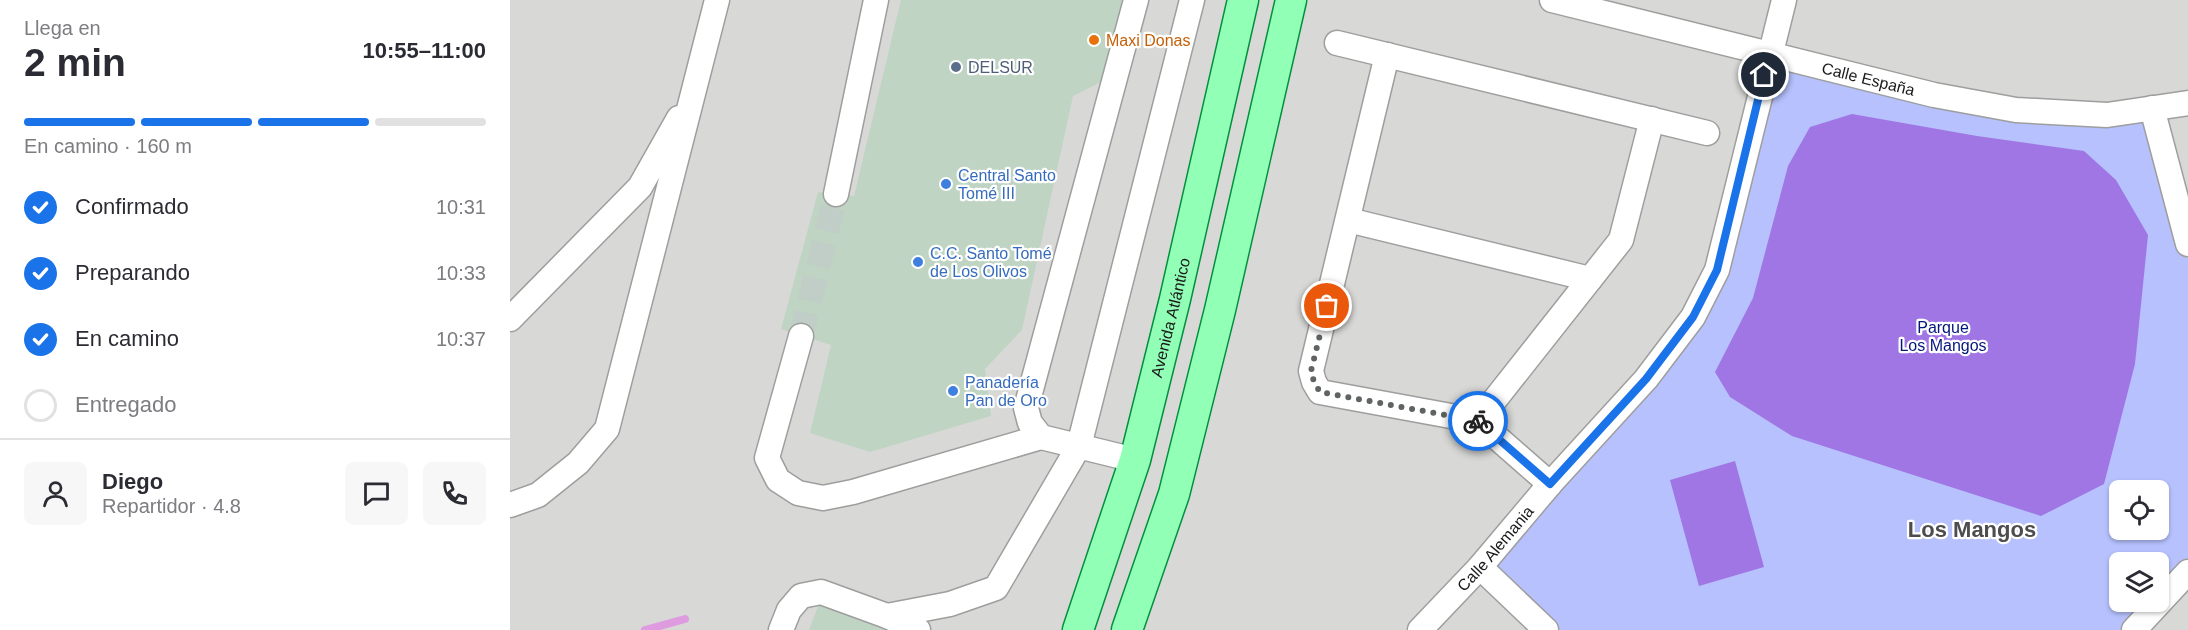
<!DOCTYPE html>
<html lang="es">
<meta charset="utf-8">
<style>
body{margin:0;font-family:Arial,sans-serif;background:#f7f7f7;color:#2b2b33;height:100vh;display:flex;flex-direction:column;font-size:22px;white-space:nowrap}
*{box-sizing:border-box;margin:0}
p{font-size:20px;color:#7c7c81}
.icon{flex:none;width:33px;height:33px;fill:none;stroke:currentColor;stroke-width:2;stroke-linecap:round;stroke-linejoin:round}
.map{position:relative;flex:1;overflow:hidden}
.details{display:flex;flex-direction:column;background:#fff;width:510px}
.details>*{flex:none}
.controls{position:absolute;left:1599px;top:480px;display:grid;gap:12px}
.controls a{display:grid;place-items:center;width:60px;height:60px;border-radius:9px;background:#fff;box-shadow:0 2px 4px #0004;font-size:30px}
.pin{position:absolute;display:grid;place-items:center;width:51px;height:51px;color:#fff;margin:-26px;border:3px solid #fff;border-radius:50%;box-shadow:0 2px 6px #0007}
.courier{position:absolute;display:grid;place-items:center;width:60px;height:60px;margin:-30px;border:4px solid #1a73e8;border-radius:50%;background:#fff;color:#222;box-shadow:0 2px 8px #0007}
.head em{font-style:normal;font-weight:800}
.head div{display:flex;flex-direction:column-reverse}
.head{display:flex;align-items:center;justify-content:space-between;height:102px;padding:0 24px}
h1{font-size:39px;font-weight:800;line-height:45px}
.bar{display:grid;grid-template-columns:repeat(4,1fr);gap:9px 6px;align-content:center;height:72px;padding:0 24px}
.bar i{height:8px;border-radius:4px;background:#e1e1e2}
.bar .active{background:#1a73e8}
.bar p{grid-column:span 4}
.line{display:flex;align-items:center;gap:15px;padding:0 24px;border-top:2px solid #e1e1e2}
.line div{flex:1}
.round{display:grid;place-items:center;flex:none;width:63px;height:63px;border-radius:9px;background:#f7f7f7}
ol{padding:0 24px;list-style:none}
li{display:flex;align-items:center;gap:18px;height:66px}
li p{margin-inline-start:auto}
li .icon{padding:6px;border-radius:50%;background:#1a73e8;color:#fff;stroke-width:4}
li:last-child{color:#7c7c81}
li i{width:33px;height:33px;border:3px solid #e1e1e2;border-radius:50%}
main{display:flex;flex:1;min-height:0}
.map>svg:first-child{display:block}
</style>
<main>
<section class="details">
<div class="head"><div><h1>2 min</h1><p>Llega en</p></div><em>10:55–11:00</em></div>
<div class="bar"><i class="active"></i><i class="active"></i><i class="active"></i><i></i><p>En camino · 160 m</p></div>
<ol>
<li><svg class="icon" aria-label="check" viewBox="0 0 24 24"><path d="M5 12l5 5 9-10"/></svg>Confirmado<p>10:31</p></li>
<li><svg class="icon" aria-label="check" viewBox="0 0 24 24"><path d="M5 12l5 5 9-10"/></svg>Preparando<p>10:33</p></li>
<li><svg class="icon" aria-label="check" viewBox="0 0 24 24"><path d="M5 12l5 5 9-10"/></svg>En camino<p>10:37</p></li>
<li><i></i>Entregado</li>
</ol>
<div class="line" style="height:108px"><a class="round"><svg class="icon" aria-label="person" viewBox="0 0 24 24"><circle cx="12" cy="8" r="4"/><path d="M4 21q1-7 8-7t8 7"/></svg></a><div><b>Diego</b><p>Repartidor · 4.8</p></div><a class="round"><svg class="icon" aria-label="chat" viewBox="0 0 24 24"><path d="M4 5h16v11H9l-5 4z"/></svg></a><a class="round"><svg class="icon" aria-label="phone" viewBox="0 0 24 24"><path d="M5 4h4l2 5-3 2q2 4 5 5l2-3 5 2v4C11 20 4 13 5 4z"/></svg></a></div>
</section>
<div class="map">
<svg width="1678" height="630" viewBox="0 0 1678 630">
<rect width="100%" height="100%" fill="#dfede5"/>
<path fill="#d8d9d7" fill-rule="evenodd" d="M0 0H1678V630H0ZM1610 490H1648V530H1610ZM1610 562H1648V602H1610Z"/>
<path fill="#b6c1fd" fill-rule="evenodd" d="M1259 54 1424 95 1642 108 1678 244V572L1624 630H1036L970 567 1183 317ZM1610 490H1648V530H1610ZM1610 562H1648V602H1610Z"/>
<g fill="#9f76e3">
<polygon points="1342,114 1467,136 1574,151 1606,180 1638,235 1625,364 1594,484 1531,516 1282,436 1220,397 1205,372 1243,298 1278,166 1300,127"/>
<polygon points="1225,461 1254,567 1189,586 1160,480"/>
</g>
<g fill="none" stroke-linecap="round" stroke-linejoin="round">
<polyline stroke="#de9bdf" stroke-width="8" points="135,630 175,619"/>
</g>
<g fill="#bfd4c3">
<polygon points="391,0 614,0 597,79 563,96 512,330 475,369 481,416 360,452 300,433 321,345 271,329 308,192 344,196"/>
<polygon points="309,604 375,630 299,630"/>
</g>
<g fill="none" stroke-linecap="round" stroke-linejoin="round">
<polyline stroke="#c1cdc7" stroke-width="24" stroke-dasharray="24 12" stroke-linecap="butt" points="291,336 326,194"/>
<defs>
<g id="minor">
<path id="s1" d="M1042 0 1424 95 1506 110 1597 115 1678 103"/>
<polyline points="827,43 1197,133"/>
<polyline points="877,55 801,371 804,382 810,392 968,421 1040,484"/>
<polyline points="1642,108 1678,244"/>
<polyline points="326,194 366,0"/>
<polyline points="838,220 1080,279"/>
<polyline points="0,319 130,187 169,118"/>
<polyline points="291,336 257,458 268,480 288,493 313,498 343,492 531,437"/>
<polyline points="968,421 1111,240 1142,119"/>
<polyline points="625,460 531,437 520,423 516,408 626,0"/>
<polyline points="0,505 28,495 68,463 97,429 207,0"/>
<polyline points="970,567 1036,630"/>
<polyline points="377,616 440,604 486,588 569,446 682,0"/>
<polyline points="271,630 279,610 291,596 311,592 377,616 408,630"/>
<path id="s2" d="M910 630 970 567 1040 484 1136 379 1183 317 1207 270 1274 0"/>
<polyline points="1624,630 1678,572"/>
</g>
<g id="major">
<path id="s3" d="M568 630 625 460 665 299 733 0"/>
<polyline points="617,630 664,494 710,310 781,0"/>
</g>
</defs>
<use href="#minor" stroke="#9e9e9e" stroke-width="27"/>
<use href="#major" stroke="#00913e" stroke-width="33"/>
<use href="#minor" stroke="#fff" stroke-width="24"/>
<use href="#major" stroke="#92ffb6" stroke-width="30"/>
</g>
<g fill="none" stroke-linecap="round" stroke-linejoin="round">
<polyline stroke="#5f6461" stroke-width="6" stroke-dasharray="0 10.8" points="817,306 801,371 804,382 810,392 968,421"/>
<polyline stroke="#1a73e8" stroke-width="8" points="968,421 1040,484 1136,379 1183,317 1207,270 1254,75"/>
</g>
<circle fill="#e8710a" stroke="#fff" stroke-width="2" cx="584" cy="40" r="6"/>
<circle fill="#5c6f8a" stroke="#fff" stroke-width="2" cx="446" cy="67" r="6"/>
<g fill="#3f7fe0" stroke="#fff" stroke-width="2">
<circle cx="436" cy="184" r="6"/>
<circle cx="408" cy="262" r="6"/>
<circle cx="443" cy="391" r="6"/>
</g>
<g text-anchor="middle" stroke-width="4.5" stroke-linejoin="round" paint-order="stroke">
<g font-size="16" fill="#c56008" stroke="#fff" text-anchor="start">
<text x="596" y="46">Maxi Donas</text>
</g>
<g font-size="16" fill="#4e5e75" stroke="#fff" text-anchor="start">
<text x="458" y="73">DELSUR</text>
</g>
<g font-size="16" fill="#1a1a1a" stroke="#fff">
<text dy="6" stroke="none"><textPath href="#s1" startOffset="326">Calle España</textPath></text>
<text dy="6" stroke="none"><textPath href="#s3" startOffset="326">Avenida Atlántico</textPath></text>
<text dy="6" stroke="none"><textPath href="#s2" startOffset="111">Calle Alemania</textPath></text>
</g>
<g font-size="16" fill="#366cbe" stroke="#fff" text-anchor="start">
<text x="448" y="181">Central Santo<tspan x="448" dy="18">Tomé III</tspan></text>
<text x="420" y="259">C.C. Santo Tomé<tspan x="420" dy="18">de Los Olivos</tspan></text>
<text x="455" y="388">Panadería<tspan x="455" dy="18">Pan de Oro</tspan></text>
</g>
<g font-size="16" fill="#04177d" stroke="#fff">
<text x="1433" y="333">Parque<tspan x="1433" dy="18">Los Mangos</tspan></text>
</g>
<g font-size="22" font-weight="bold" fill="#4d4d4d" stroke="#fff">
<text x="1462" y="537">Los Mangos</text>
</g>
</g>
</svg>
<div class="controls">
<a><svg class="icon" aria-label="locate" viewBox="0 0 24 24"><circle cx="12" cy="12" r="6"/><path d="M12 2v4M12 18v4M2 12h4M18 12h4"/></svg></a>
<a><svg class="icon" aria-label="layers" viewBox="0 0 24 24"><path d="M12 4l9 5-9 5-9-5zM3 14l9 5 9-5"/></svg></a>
</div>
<div class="pin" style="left:817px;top:306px;background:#ea580c"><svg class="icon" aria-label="bag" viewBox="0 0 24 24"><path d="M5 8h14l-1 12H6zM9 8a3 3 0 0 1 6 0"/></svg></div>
<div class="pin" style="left:1254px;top:75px;background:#1f2937"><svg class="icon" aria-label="home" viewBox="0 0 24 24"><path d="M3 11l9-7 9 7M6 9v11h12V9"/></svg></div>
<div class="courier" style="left:968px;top:421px"><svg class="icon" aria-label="bike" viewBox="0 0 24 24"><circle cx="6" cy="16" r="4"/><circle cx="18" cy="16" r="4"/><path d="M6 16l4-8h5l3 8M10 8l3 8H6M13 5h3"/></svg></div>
</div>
</main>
